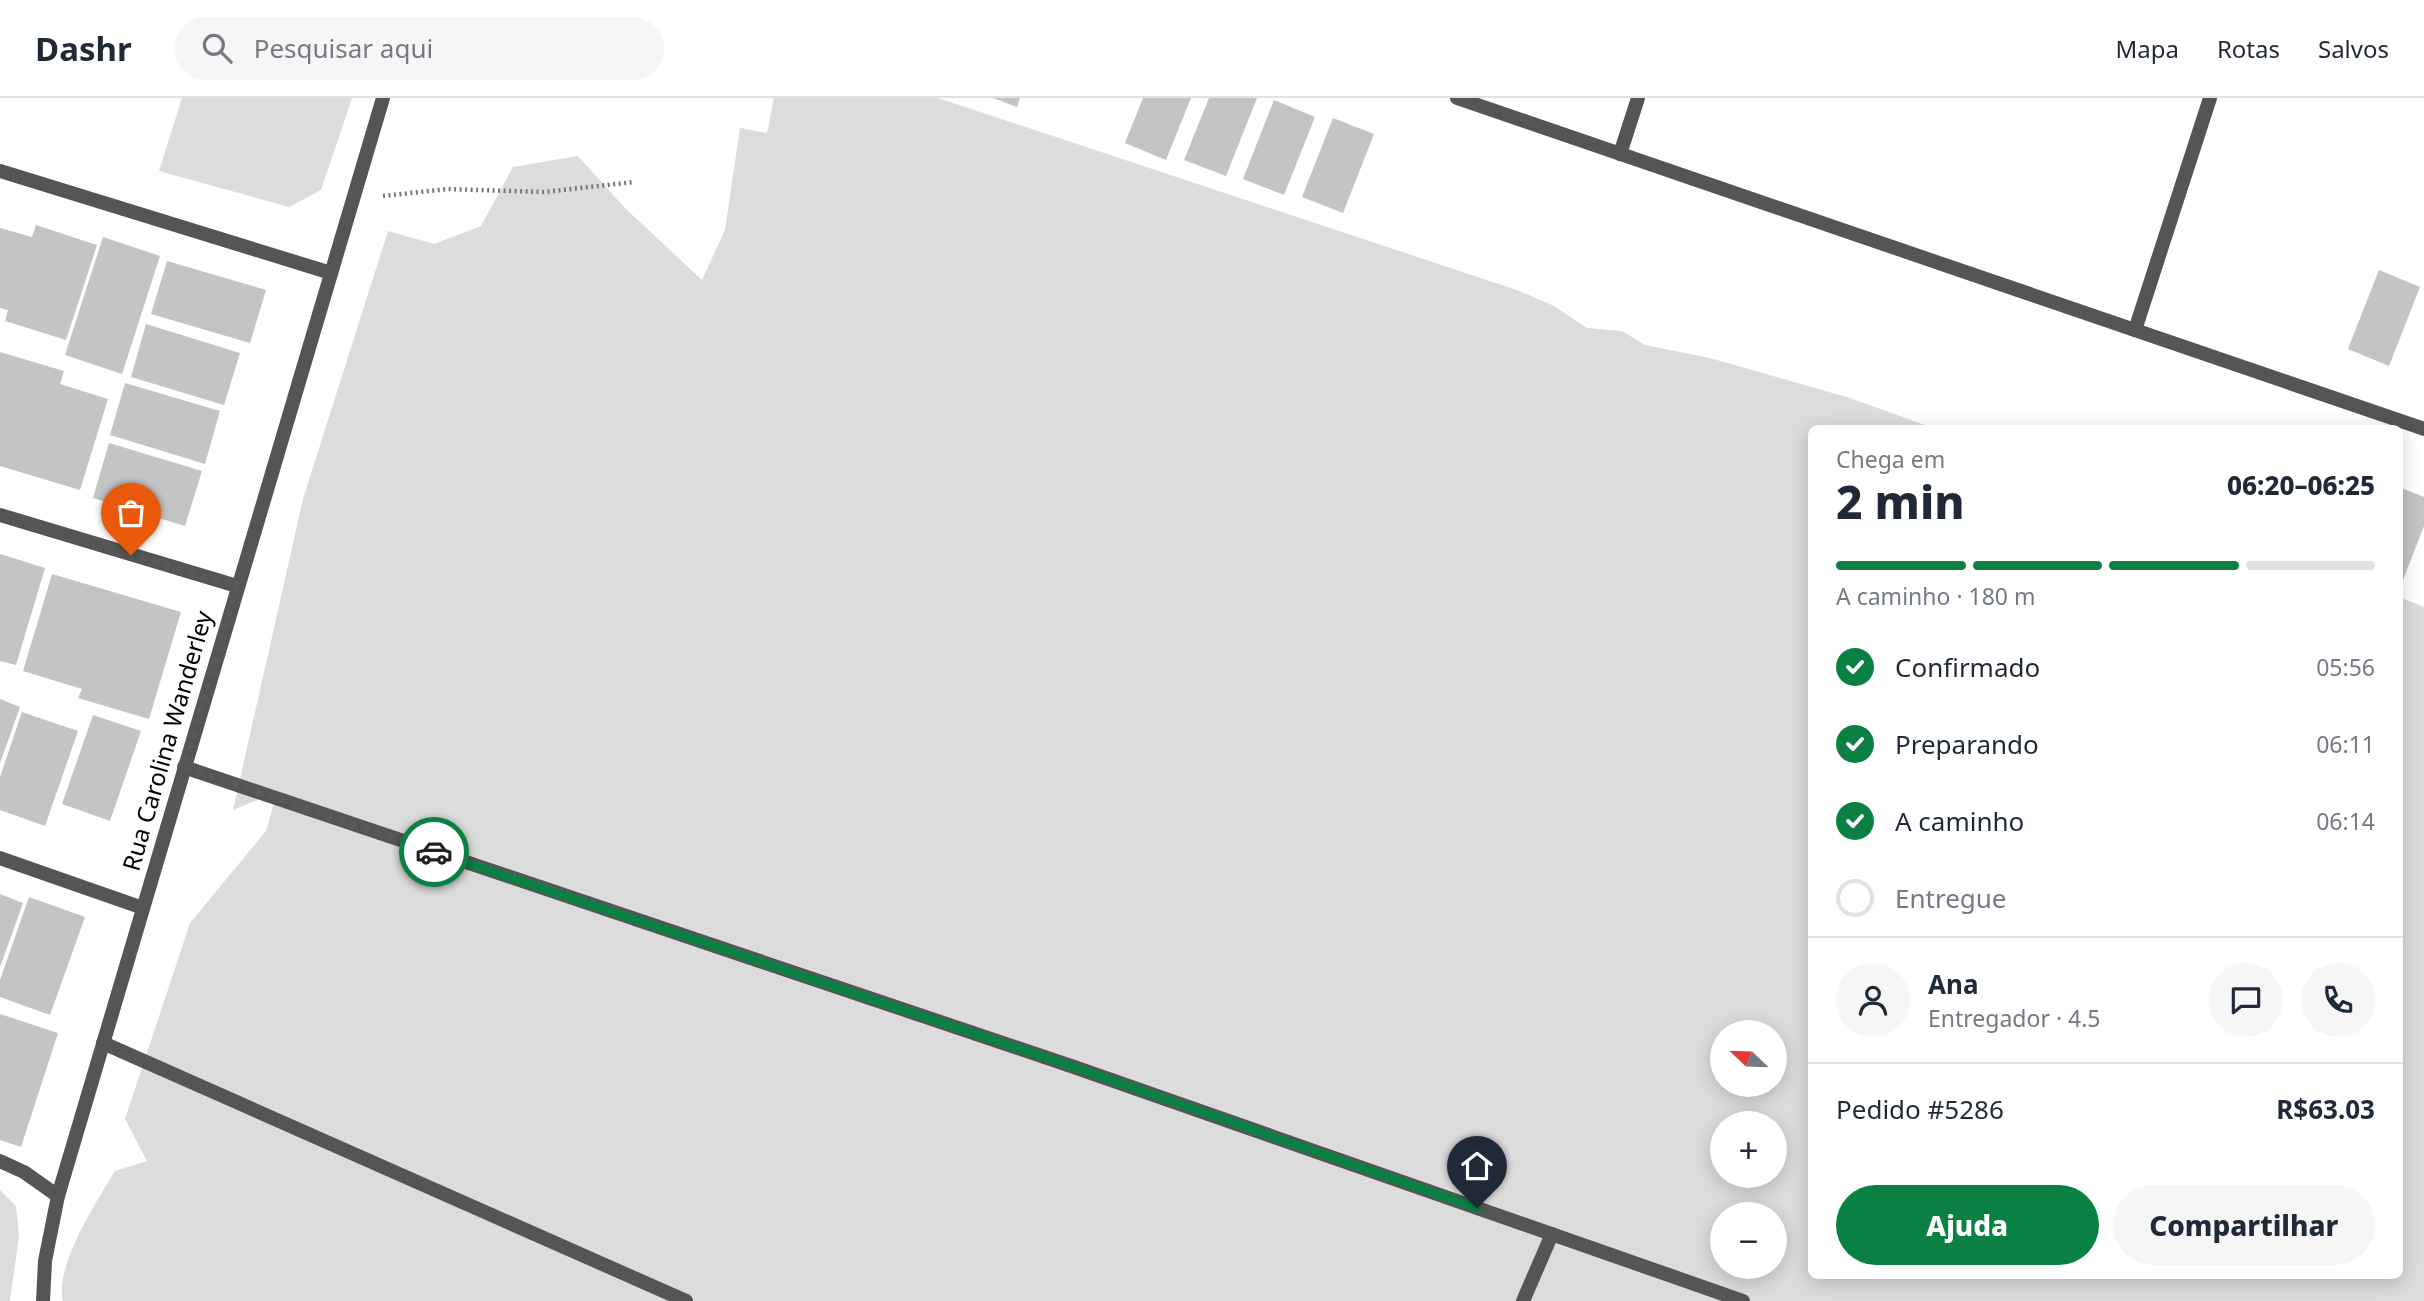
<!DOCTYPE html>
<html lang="pt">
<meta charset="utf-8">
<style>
body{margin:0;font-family:"Noto Sans",sans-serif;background:#f6f6f7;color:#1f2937;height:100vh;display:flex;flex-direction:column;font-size:26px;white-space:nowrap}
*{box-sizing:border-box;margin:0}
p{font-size:23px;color:#747a83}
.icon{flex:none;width:38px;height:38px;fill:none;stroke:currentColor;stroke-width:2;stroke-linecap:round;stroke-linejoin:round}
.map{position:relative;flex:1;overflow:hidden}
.side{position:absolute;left:1808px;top:327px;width:595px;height:854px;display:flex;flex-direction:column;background:#fff;border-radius:10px;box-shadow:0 4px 18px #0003}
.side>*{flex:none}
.needle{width:46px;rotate:293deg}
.controls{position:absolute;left:1710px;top:922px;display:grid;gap:14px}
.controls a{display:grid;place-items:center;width:77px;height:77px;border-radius:50%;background:#fff;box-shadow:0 4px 18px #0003;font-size:35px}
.pin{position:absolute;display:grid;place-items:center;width:60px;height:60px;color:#fff;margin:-72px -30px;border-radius:50% 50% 50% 0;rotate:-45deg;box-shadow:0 0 7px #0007}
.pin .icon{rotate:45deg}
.courier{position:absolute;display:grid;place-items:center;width:70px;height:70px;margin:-35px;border:5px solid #0b8043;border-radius:50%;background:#fff;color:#222;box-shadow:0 2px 9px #0007}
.summary em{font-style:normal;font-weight:800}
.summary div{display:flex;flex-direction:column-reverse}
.summary{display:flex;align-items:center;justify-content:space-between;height:119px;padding:0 28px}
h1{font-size:46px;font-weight:800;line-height:52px}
.bar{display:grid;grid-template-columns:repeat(4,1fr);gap:10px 7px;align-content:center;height:84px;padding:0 28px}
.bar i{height:9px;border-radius:5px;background:#e0e1e3}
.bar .on{background:#0b8043}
.bar p{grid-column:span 4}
.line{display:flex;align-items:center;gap:18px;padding:0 28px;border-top:2px solid #e0e1e3}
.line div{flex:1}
.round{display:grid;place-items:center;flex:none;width:74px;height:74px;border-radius:37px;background:#f6f6f7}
ol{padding:0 28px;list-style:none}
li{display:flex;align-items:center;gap:21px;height:77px}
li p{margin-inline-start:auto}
li .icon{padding:7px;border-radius:50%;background:#0b8043;color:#fff;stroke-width:4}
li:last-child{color:#747a83}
li i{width:38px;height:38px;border:4px solid #e0e1e3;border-radius:50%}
.cta{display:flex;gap:14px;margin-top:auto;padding:14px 28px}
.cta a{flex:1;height:80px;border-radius:42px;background:#0b8043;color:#fff;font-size:28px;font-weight:800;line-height:80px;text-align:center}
.cta a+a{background:#f6f6f7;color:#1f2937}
header{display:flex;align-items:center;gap:42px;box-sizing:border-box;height:98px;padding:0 35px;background:#fff;border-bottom:2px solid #e0e1e3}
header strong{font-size:33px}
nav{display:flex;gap:38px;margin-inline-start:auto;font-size:24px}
.search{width:490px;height:63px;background:#f6f6f7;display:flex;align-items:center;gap:18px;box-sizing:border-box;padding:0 24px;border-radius:38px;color:#747a83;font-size:26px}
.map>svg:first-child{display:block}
</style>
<header>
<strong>Dashr</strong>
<div class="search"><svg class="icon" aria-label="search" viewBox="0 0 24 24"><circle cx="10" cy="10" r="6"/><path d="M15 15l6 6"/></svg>Pesquisar aqui</div>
<nav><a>Mapa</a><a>Rotas</a><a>Salvos</a></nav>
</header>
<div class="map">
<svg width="2424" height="1203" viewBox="0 0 2424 1203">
<rect width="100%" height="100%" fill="#fff"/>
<g fill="#dcdcdc" fill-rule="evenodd">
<polygon points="182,0 352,0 321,92 289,109 159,73"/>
<path d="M774 0H938L1517 192 1554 208 1587 230 1622 233 1645 247 1710 260 1850 300 1936 331H1811V1178H2399V499L2424 509V1203H63C54 1169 97 1103 115 1073L147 1063 125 1021 190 825 266 733 277 694 233 712 303 401 388 133 434 146 481 128 513 69 578 58 625 110 702 182 725 132 740 30 767 35ZM1722 934H1774V987H1722ZM1722 1026H1774V1078H1722ZM1722 1116H1774V1169H1722Z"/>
<polygon points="0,1092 16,1108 19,1138 10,1203 0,1203"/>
</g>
<g fill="#c4c4c4">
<polygon points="993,0 1020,0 1017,9"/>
<polygon points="1143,0 1191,0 1166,62 1125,45"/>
<polygon points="1209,0 1257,0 1226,78 1184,62"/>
<polygon points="1274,2 1315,19 1284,97 1243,81"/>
<polygon points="1333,20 1374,36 1343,115 1302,99"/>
<polygon points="36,127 97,147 66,242 5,223 8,212 0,210 0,130 32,139"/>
<polygon points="103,139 160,158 122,276 65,257"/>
<polygon points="167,163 266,192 250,245 151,216"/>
<polygon points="2379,172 2420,189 2389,268 2348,251"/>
<polygon points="146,226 240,255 224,307 131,279"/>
<polygon points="0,254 64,273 60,286 108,301 80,392 0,368"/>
<polygon points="125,285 220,313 205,366 110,337"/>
<polygon points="109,345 202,373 185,428 93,400"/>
<polygon points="2399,389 2424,399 2424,428 2403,482 2399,480"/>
<polygon points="0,456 45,470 16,567 0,563"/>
<polygon points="52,476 181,514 149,621 78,600 82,591 23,573"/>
<polygon points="0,601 20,609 0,665"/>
<polygon points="22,614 78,633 45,728 0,712 0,679"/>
<polygon points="93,617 141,633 110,723 62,706"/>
<polygon points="0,796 23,805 0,869"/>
<polygon points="29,799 85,819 50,917 0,899 0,882"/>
<polygon points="0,916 58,935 21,1049 0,1042"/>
</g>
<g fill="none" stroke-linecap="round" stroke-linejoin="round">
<polyline stroke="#777" stroke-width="4.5" stroke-dasharray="2 3.5" stroke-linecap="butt" points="383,98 448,91 544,94 634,84"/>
<g stroke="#555" stroke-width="14">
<polyline points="1457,0 2424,331"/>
<polyline points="1620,56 1638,0"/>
<polyline points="0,73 331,175"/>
<polyline points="2135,232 2210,0"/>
<polyline points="0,417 237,488"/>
<polyline points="184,669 1074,969 1743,1203"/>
<polyline points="0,760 143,810"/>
<polyline points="103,945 686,1203"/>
<polyline points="0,1063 24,1074 58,1098"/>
<polyline points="43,1203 45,1163 58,1098 383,0"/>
<polyline points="1523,1203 1552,1136"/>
</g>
</g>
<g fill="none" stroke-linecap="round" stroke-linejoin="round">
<polyline stroke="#595959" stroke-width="7" stroke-dasharray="0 12.6" points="131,457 237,488 184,669 434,754"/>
<polyline stroke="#0b8043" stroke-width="9" points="434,754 1074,969 1477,1110"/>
</g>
<g text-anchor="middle" stroke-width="5" stroke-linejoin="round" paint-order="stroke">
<g font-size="24" fill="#000" stroke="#fff">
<text transform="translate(168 643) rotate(-74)" y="8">Rua Carolina Wanderley</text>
</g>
</g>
</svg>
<div class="controls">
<a><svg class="needle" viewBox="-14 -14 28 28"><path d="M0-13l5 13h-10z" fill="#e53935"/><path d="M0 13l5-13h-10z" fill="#747a83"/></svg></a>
<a>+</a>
<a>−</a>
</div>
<div class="pin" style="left:131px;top:457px;background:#ea580c"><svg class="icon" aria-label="bag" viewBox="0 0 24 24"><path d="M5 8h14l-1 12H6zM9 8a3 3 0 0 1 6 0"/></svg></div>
<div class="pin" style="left:1477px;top:1110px;background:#1f2937"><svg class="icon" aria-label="home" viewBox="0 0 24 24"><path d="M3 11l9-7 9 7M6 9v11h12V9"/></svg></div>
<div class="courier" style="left:434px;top:754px"><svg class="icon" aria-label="car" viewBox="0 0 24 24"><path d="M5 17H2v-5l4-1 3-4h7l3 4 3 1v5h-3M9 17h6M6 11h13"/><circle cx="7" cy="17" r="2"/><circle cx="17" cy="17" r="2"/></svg></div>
<section class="side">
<div class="summary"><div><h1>2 min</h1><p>Chega em</p></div><em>06:20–06:25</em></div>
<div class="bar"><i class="on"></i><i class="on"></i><i class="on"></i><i></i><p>A caminho · 180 m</p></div>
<ol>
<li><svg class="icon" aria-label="check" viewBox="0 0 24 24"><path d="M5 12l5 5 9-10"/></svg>Confirmado<p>05:56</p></li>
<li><svg class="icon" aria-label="check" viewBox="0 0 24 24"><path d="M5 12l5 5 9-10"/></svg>Preparando<p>06:11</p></li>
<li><svg class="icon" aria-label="check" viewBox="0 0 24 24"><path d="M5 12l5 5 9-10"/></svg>A caminho<p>06:14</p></li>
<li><i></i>Entregue</li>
</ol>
<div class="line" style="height:126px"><a class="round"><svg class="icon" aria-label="person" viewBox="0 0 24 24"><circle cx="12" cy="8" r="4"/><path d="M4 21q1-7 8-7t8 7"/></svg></a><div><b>Ana</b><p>Entregador · 4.5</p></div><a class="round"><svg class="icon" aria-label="chat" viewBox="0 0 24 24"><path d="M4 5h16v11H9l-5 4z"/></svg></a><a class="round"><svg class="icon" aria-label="phone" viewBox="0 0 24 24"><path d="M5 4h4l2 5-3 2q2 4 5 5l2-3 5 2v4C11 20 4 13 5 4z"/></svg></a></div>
<div class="line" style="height:91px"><div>Pedido #5286</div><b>R$63.03</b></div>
<div class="cta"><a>Ajuda</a><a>Compartilhar</a></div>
</section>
</div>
